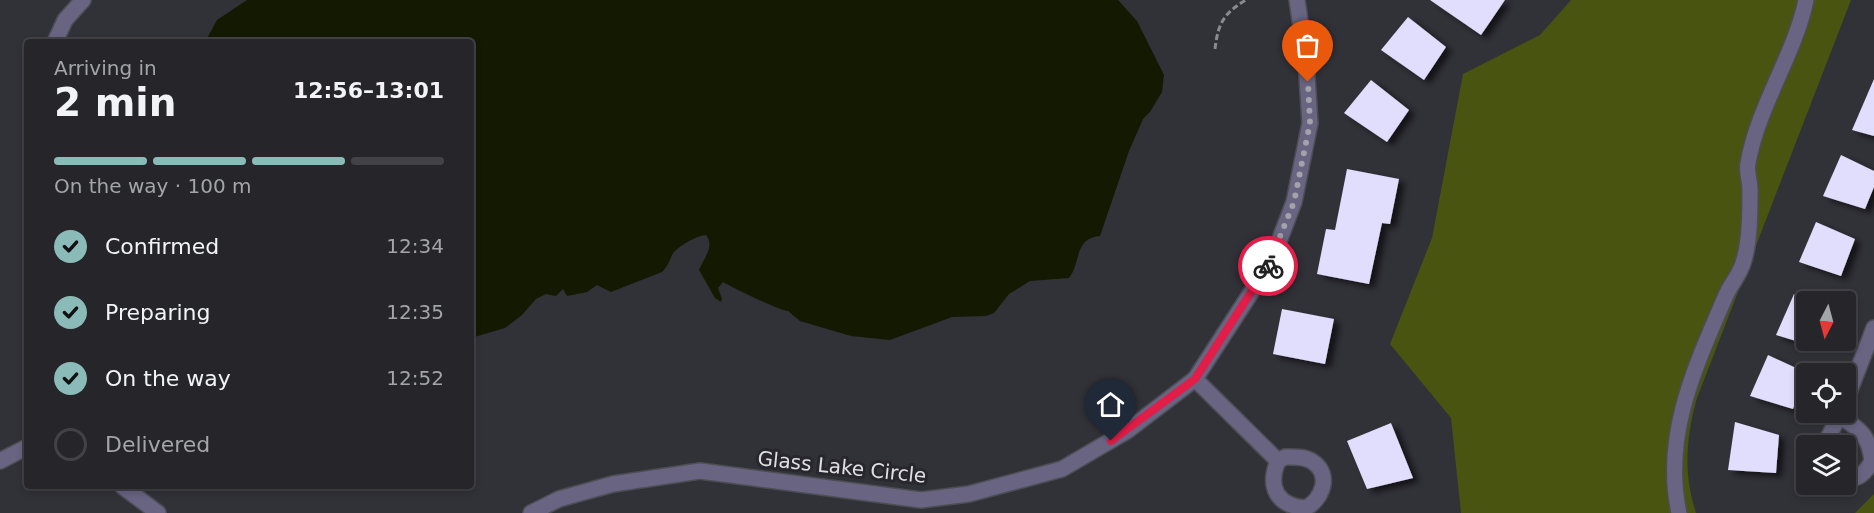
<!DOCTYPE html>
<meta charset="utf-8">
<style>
body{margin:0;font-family:"DejaVu Sans",sans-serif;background:#2d2d32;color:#f1f3f6;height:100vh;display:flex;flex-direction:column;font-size:22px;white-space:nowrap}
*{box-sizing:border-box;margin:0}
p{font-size:20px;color:#a3a5a8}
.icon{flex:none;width:33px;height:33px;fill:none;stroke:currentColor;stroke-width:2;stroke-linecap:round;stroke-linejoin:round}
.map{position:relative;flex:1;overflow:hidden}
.side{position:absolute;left:24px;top:39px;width:450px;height:450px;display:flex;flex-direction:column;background:#25252a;border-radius:6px;box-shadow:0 3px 9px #0003,0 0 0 2px #424247}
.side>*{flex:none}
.needle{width:39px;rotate:186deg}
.fabs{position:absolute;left:1796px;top:291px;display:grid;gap:12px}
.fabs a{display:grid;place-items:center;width:60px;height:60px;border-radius:6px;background:#25252a;box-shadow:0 3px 9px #0003,0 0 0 2px #424247;font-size:30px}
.pin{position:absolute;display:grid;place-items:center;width:51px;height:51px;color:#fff;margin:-62px -26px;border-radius:50% 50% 50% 0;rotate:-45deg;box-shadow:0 0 6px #0007}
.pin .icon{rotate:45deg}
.courier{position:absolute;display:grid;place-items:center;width:60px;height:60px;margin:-30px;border:4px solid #e11d48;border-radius:50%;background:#fff;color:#222;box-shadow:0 2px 8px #0007}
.overview em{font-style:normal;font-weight:800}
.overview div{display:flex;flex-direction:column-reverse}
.overview{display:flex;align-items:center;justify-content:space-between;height:102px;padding:0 30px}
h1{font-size:39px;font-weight:800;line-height:45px}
.bar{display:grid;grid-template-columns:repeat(4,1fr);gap:9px 6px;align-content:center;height:72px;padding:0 30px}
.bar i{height:8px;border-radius:4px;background:#424247}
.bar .selected{background:#8bbbb9}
.bar p{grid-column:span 4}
ol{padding:0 30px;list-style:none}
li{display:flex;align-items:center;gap:18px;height:66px}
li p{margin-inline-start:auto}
li .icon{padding:6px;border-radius:50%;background:#8bbbb9;color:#111;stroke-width:4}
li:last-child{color:#a3a5a8}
li i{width:33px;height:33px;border:3px solid #424247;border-radius:50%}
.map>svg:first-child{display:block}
</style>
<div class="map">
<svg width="1874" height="513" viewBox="0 0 1874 513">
<defs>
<filter id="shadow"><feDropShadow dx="6" dy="4" stdDeviation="3" flood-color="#0009"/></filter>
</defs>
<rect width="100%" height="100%" fill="#313138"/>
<g fill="#495410">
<path d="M1571 0H1851L1697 398C1686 438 1683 473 1696 513H1461L1451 418 1390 344 1432 238 1463 74 1540 35Z"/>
<polygon points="1874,494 1874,513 1855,513"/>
</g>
<path fill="#141902" d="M247 0H1118L1137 21 1164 75 1162 92 1150 112 1143 119 1129 151 1100 236C1074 238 1081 263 1069 278L1030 281 1009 294 994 313 986 316 952 317 890 340 851 336 800 321 788 311C781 311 731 287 723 282L718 288 722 299 721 302 715 298 699 270C704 258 715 246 706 235 698 235 676 247 672 255 669 262 668 266 662 272L611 292 597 285 587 292 567 296 563 289 556 296 546 294 536 299 522 315 505 328 471 338V42H205L217 20Z"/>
<g fill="#e1defd" filter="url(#shadow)">
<polygon points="1430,0 1505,0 1481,35"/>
<polygon points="1408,17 1446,47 1424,80 1381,50"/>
<polygon points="1874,79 1874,136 1852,130"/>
<polygon points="1371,80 1409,110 1387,142 1344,113"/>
<polygon points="1841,155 1874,171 1874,187 1865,209 1823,196"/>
<polygon points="1347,169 1399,179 1390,224 1382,223 1369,284 1317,274 1326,229 1335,230"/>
<polygon points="1816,222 1855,239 1841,276 1799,262"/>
<polygon points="1794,294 1806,300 1806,344 1776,335"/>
<polygon points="1282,309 1334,319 1325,364 1273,354"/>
<polygon points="1768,355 1807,373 1793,409 1750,396"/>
<polygon points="1735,422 1779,435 1776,473 1728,470"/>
<polygon points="1391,423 1413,478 1367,489 1347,441"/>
</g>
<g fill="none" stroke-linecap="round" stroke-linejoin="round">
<defs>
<g id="minor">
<polyline points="55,42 65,20 83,0"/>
<polyline points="1195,379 1278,461"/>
<polyline points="1845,403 1874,328"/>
<path d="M1840 416C1861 430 1869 436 1872 461 1866 472 1858 481 1845 478"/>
<polyline points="1824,446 1841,412"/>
<path d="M1285 457C1294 457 1305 456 1313 462 1332 475 1322 499 1306 508 1277 506 1267 487 1278 461Z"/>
<polyline points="0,461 27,447"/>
<polyline points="122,486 158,513"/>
<polyline points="531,513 559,499 613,484 700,471 921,500 969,494 1062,469 1127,431 1195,379 1271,262 1294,202 1310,123 1306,61 1297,0"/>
<path d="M1679 513C1662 435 1696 365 1726 295 1731 284 1740 274 1743 263 1750 242 1750 212 1750 190 1750 181 1746 171 1748 163 1758 106 1795 54 1806 0"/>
</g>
</defs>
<use href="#minor" stroke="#4d4d54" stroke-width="18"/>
<path stroke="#8a898f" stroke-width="3" stroke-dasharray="6 3" stroke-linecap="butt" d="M1215 49C1218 23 1224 13 1246 0"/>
<use href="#minor" stroke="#686482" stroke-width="15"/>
</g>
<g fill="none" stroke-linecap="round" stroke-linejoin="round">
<polyline stroke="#a3a2a8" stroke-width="6" stroke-dasharray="0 10.8" points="1268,266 1294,202 1310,123 1308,82"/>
<polyline stroke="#e11d48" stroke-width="8" points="1111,441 1195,379 1268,266"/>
</g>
<g text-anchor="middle" stroke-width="6" stroke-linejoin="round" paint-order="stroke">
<g font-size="20" fill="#e0dfe4" stroke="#28272e">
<text transform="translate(842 467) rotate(6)" y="7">Glass Lake Circle</text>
</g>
</g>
</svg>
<div class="fabs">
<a><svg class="needle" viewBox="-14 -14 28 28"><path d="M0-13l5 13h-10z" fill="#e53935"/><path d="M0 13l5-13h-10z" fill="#a3a5a8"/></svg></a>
<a><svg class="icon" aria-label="locate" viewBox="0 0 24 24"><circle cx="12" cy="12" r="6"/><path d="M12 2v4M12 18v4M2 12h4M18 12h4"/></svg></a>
<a><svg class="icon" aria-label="layers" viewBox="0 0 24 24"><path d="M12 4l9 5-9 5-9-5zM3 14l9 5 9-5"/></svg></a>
</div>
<div class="pin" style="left:1308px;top:82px;background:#ea580c"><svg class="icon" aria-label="bag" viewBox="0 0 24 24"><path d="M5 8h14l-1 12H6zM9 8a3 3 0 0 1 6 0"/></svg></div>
<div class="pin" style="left:1111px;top:441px;background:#1f2937"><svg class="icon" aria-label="home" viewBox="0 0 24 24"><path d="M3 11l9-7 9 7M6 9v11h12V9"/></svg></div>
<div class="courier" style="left:1268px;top:266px"><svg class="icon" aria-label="bike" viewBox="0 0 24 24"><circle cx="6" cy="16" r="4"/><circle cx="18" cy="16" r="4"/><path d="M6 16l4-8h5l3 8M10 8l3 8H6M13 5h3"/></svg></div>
<section class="side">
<div class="overview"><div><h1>2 min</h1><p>Arriving in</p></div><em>12:56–13:01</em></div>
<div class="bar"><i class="selected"></i><i class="selected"></i><i class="selected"></i><i></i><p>On the way · 100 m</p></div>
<ol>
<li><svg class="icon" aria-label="check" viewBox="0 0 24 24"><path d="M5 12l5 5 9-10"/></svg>Confirmed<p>12:34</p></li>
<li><svg class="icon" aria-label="check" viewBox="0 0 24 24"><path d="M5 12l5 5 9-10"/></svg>Preparing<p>12:35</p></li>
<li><svg class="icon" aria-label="check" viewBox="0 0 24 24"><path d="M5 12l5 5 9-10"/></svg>On the way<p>12:52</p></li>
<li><i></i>Delivered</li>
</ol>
</section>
</div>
